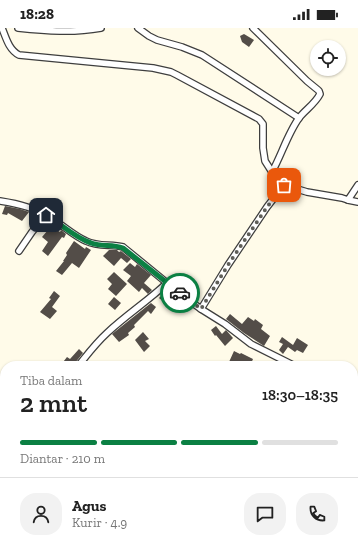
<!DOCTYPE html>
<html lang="id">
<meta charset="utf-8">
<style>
body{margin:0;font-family:"Zilla Slab",serif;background:#f2f2f2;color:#222;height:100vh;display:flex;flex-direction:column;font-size:15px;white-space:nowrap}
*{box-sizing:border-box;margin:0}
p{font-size:13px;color:#767676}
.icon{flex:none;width:22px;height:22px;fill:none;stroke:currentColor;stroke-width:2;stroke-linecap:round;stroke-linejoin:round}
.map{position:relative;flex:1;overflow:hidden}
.side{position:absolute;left:0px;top:333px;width:358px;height:196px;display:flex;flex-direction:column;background:#fff;border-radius:16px 16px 0 0;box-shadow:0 1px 3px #0004}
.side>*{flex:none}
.buttons{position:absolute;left:310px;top:12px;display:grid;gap:8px}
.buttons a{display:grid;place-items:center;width:36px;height:36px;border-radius:50%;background:#fff;box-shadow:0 1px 3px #0004;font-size:20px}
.pin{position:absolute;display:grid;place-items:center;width:34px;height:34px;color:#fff;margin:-17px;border-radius:8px;box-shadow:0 2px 6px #0006}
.courier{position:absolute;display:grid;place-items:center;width:40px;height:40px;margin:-20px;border:3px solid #0b8043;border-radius:50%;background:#fff;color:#222;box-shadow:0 1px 5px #0007}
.headline em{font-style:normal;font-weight:600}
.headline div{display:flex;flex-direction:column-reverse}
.headline{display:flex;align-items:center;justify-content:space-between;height:68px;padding:0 20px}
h1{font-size:26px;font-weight:600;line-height:30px}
.bar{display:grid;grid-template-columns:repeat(4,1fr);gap:6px 4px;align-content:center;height:48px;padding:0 20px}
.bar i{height:5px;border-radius:3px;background:#e0e0e0}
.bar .active{background:#0b8043}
.bar p{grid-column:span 4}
.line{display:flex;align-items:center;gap:10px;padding:0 20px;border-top:1px solid #e0e0e0}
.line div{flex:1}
.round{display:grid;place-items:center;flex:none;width:42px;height:42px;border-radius:16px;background:#f2f2f2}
.status{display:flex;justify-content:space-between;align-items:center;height:28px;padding:0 20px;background:#fff;direction:ltr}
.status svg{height:11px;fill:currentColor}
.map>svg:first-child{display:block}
</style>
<div class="status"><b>18:28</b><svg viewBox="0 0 49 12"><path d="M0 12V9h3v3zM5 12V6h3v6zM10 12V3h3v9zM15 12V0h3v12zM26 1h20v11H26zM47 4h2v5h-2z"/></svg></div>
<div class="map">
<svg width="358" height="529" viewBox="0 0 358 529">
<rect width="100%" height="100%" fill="#fffbe9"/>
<g fill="#534d48">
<polygon points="244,6 254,12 249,19 242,14 240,8"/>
<polygon points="5,178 20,181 29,184 22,193 8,185 7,187 2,186"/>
<polygon points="47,193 51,195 49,197 60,204 61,202 66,206 64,210 62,209 48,228 42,223 48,214 42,209 48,202 43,198"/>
<polygon points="74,213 85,221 86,219 91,222 79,240 72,235 62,247 56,243 64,233 63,233 67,227 66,225"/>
<polygon points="109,222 117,222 119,224 121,223 131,231 127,235 121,230 114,238 103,228"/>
<polygon points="130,235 135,239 137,236 151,247 144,255 152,262 148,266 142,260 139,264 127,253 131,248 123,242"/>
<polygon points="114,244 127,256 116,268 108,261 112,256 107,251"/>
<polygon points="168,261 181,272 172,281 159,270"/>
<polygon points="54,263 60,268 52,279 57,283 50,291 40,284 51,271 49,270"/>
<polygon points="114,269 121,275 115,282 108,276"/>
<polygon points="151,275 156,279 151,286 148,283 134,297 135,299 128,305 129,307 119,314 112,306"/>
<polygon points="230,286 242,296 248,289 254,293 255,291 263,297 261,301 270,308 264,318 244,305 226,291"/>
<polygon points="216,298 222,306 226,302 233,310 225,318 216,307 215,308 211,302"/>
<polygon points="143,304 149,311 145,313 150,318 144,324 135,312"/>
<polygon points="282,309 293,317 297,310 308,317 303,325 297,322 295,324 288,319 283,326 279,322 283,316 279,314"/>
<polygon points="79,321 83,325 75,335 74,338 60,338 67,329 70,331"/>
<polygon points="234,323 240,326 241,325 253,331 250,338 237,338 229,334"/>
<polygon points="5,472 5,494 0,489 0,478"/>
<polygon points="14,524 52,524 57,529 19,529"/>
</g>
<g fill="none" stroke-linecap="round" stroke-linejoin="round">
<defs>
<g id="minor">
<path d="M2 0C6 10 9 22 19 27L153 40 171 44 177 47 259 91 263 96V120L265 133 272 144 284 157 307 164 342 170 348 172 358 157"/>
<path d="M18 0C46 3 74 5 101 0"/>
<polyline points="138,0 149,8 157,12 182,19 202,27 299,90"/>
<path d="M253 0 307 53 318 62 319 63 320 66C315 76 305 82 299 90 288 105 281 128 272 144"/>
<polyline points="348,172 358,174"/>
<path d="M0 173C19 176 36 180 52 191 64 198 74 208 86 213 98 219 111 216 123 219L183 268 201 281 228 237 267 179 284 157"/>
<polyline points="19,223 32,204 46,187"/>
<polyline points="201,281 225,296 251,316 295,338"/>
<path d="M78 338C87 327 96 315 107 305 126 287 148 273 167 255"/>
<polyline points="0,369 5,374"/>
<polyline points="353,392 358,403"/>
<polyline points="0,505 5,516"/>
<polyline points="353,505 358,502"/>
<polyline points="9,524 12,529"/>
<polyline points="344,524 345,529"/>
</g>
</defs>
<use href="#minor" stroke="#3e3e3e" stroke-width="8"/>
<use href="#minor" stroke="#fff" stroke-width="5.5"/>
</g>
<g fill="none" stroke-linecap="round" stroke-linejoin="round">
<polyline stroke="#605f59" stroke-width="4" stroke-dasharray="0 7.2" points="180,265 201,281 228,237 267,179 284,157"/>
<path stroke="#0b8043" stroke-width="5" d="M46 187C61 196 75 210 91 215 102 219 112 216 123 220L180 265"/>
</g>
</svg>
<div class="buttons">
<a><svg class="icon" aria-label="locate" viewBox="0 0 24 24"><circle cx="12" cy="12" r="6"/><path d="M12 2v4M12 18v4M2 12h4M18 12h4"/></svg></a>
</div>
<div class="pin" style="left:284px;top:157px;background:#ea580c"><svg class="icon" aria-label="bag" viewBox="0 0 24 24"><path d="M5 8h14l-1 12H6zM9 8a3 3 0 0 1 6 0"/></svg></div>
<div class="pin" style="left:46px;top:187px;background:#1f2937"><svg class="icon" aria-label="home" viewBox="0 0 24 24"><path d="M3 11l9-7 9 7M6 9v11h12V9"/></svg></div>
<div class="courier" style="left:180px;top:265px"><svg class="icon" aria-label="car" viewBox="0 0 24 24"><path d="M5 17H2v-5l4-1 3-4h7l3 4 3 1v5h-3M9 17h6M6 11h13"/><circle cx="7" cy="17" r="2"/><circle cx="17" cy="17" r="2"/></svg></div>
<section class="side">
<div class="headline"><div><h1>2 mnt</h1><p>Tiba dalam</p></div><em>18:30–18:35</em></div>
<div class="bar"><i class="active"></i><i class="active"></i><i class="active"></i><i></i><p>Diantar · 210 m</p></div>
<div class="line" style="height:72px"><a class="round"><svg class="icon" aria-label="person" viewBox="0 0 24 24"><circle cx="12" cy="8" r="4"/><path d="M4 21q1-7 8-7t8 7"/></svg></a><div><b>Agus</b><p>Kurir · 4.9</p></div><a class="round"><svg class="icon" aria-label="chat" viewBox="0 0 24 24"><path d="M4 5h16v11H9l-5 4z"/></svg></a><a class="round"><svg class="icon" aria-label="phone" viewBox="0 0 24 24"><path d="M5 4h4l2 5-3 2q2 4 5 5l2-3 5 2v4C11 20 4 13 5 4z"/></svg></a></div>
</section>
</div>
